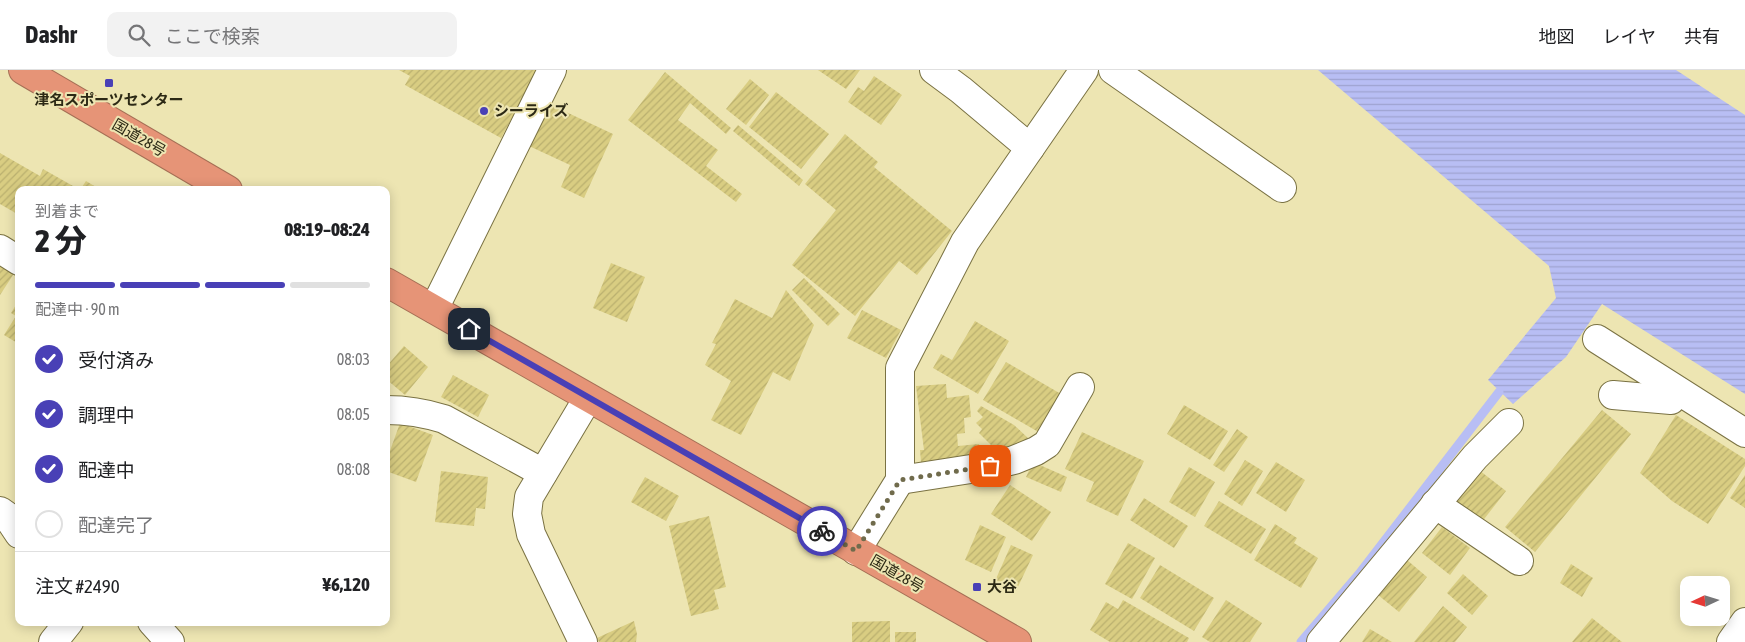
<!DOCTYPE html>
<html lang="ja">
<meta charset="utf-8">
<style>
body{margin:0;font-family:"Asap Condensed","Noto Sans JP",sans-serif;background:#f2f2f2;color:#202124;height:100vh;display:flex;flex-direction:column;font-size:19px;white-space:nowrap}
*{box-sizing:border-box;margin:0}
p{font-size:16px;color:#757577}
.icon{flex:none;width:28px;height:28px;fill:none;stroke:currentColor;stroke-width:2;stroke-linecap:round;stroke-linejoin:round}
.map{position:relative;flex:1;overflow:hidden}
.panel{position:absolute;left:15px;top:116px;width:375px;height:440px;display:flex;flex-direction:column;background:#fff;border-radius:10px;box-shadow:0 2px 12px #0003}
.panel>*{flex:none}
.needle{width:32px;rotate:266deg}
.buttons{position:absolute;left:1680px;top:506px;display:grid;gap:10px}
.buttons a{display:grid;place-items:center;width:50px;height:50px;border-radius:10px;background:#fff;box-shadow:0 2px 12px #0003;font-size:25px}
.pin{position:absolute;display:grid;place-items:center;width:42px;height:42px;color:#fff;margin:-21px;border-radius:10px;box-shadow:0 2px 8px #0006}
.courier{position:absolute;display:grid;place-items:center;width:50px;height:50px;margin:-25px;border:4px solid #4940b6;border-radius:50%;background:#fff;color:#222;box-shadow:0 1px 6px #0007}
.head em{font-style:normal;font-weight:800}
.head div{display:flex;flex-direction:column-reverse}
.head{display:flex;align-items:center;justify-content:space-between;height:85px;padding:0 20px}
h1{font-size:32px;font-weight:800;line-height:38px}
.bar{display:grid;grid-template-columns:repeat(4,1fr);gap:8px 5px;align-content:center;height:60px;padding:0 20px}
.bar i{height:6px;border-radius:4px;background:#e0e0e0}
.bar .current{background:#4940b6}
.bar p{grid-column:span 4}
.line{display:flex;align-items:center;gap:12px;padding:0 20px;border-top:1px solid #e0e0e0}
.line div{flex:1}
ol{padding:0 20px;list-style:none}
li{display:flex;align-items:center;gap:15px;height:55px}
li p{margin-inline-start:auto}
li .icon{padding:5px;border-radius:50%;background:#4940b6;color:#fff;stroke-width:4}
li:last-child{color:#757577}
li i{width:28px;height:28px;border:2px solid #e0e0e0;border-radius:50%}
header{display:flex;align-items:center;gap:30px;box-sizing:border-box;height:70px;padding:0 25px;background:#fff;border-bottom:1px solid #e0e0e0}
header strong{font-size:24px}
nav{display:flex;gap:28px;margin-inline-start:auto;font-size:18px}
.search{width:350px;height:45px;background:#f2f2f2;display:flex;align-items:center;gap:12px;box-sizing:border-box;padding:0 18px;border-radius:10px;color:#757577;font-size:19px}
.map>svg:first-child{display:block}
</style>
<header>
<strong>Dashr</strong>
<div class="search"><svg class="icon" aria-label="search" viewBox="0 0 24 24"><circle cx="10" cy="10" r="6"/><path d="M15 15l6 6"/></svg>ここで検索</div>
<nav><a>地図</a><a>レイヤ</a><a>共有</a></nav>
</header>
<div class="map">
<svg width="1745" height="572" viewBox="0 0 1745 572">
<defs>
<pattern id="water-rules" width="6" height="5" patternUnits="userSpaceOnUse" patternTransform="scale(1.25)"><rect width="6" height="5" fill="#b8bef4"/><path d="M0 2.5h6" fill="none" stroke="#9ea3d0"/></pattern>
<pattern id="building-hatch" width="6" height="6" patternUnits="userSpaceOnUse" patternTransform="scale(1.25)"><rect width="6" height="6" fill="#d9cd82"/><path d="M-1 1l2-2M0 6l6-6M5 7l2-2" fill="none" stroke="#bab06f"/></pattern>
</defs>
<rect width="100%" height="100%" fill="#ede5b2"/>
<polygon fill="url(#water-rules)" points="1318,0 1676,0 1745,45 1745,324 1602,234 1566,287 1513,334 1488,310 1556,228 1549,196"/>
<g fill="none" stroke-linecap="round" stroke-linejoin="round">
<polyline stroke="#b8bef4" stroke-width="9" points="1301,572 1359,504 1499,322"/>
</g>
<g fill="url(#building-hatch)">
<polygon points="399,0 538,0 501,68 405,15 410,6"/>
<polygon points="818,0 860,0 846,19"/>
<polygon points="665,2 731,58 726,64 690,33 678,50 718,80 706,96 742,124 736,132 628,50"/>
<polygon points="874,6 902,25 881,55 848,32 858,17 864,21"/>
<polygon points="750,9 769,25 746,55 726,39"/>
<polygon points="776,22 829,64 801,99 749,57"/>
<polygon points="549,34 613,64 584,128 561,117 570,95 529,76"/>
<polygon points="738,55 803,110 799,116 733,61"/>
<polygon points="845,64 878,92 874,97 952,161 917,205 899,191 855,246 792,195 836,140 805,114"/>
<polygon points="0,83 40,106 43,99 73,116 71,120 19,120 19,145 0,134"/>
<polygon points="86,111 101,120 80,120"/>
<polygon points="0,191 15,202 0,225"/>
<polygon points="611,193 645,207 627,252 593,238"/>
<polygon points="804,208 840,244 828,256 792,220"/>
<polygon points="786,220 814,255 790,311 773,302 741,365 711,350 731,311 705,295 716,274 712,273 735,229 772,248"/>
<polygon points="19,230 19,274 4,265 16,246 11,243"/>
<polygon points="862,240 901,260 886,288 847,268"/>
<polygon points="975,251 1009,271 978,324 933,298 941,284 952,290"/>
<polygon points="404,276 428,297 405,325 386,309 386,297"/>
<polygon points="1006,292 1061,324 1040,363 983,330"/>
<polygon points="453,305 489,325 478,347 441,327"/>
<polygon points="946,314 947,328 969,325 971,347 964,348 965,363 957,364 958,376 979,374 981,385 921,393 920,380 924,380 916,316"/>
<polygon points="1184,335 1228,361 1210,390 1167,364"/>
<polygon points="981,336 1014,355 1029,369 998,382 979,363 982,359 976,353 983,347 977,341"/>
<polygon points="1602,340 1631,364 1535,482 1505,457"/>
<polygon points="1676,345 1745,389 1745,396 1708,454 1672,431 1640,403"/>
<polygon points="400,353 433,365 416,412 386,401 386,392"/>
<polygon points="1237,359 1248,367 1224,402 1213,395"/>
<polygon points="1082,362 1144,391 1118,446 1086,431 1094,412 1065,399"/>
<polygon points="1245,390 1263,401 1242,436 1224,424"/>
<polygon points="1033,392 1067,407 1061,422 1026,407"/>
<polygon points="1276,392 1305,410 1286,442 1256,423"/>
<polygon points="1189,397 1215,412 1195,447 1169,432"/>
<polygon points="1475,397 1506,421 1481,453 1451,430"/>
<polygon points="441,401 488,407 485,439 476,438 474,456 435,452"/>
<polygon points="1745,405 1745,438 1730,428"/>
<polygon points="645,407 679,426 666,451 631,432"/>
<polygon points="1010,415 1051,442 1032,471 991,444"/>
<polygon points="1144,428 1188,456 1174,478 1130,450"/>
<polygon points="1219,431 1266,459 1251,484 1204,456"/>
<polygon points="709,446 726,517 714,520 719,539 691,546 669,456"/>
<polygon points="1275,454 1297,468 1294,473 1318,488 1301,518 1254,490"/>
<polygon points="980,455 1006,467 991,502 965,490"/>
<polygon points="1442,457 1470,478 1450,505 1422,483"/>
<polygon points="1128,473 1155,488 1132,529 1105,514"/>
<polygon points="1011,475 1033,485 1016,521 995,511"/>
<polygon points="1407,490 1427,507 1399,542 1378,525"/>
<polygon points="1571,494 1593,508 1582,527 1560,513"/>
<polygon points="1160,495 1214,528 1194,561 1140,528"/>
<polygon points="1463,504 1488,526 1472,545 1447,523"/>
<polygon points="1123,530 1189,568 1187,572 1110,572 1090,560 1106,532 1118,539"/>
<polygon points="1226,530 1262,553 1250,572 1210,572 1202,567"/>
<polygon points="1443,536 1467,557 1455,572 1414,572"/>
<polygon points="1592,548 1622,572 1572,572"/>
<polygon points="634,551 637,564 636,572 599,572 597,568"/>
<polygon points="890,551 890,572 852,572 852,552"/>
<polygon points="1370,559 1392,572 1362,572"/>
<rect x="895" y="562" width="21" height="10"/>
</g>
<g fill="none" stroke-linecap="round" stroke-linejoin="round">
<defs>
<g id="minor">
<polyline points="934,0 961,20 1030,78"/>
<polyline points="1113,0 1282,118"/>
<polyline points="0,179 19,191"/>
<polyline points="434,239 552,0"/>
<polyline points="1597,269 1745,363"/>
<polyline points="1613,325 1671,330 1678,321"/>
<path d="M386 340C407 340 425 343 444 349L543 403"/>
<polyline points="900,410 990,396 1014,390 1036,381 1047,374 1080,317"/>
<polyline points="1435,434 1519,491"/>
<polyline points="0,441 7,446 19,464"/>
<polyline points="856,481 900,410 900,298 965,172 1084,0"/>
<polyline points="152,552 170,572"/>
<polyline points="53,572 69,552"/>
<polyline points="583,572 531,464 527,444 529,427 588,328"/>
<polyline points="1321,572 1475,387 1509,353"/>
<polyline points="1731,572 1745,552"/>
</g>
<g id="highway">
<polyline points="23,0 228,120"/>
<polyline points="386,212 1017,572"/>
</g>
</defs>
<use href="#minor" stroke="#7a7243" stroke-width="30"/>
<use href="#highway" stroke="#a56f55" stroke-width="30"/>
<use href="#minor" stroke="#fff" stroke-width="28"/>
<use href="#highway" stroke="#e69477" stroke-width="28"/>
</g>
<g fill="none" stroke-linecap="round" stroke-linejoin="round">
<polyline stroke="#706b4c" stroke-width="5" stroke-dasharray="0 9" points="822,461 856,481 900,410 990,396"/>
<polyline stroke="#4940b6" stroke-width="6" points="469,259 822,461"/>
</g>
<g fill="#4940b6" stroke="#ede5b2" stroke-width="2">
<rect x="104" y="8" width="10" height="10" rx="2.5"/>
<circle cx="484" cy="41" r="5"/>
<rect x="972" y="512" width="10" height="10" rx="2.5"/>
</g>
<g text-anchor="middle" stroke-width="4" stroke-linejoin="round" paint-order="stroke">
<g font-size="15" font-weight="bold" fill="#2c2915" stroke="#ede5b2" text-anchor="start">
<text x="109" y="35" text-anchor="middle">津名スポーツセンター</text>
<text x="494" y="46">シーライズ</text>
<text x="987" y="522">大谷</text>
</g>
<g font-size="15" fill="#2c2915" stroke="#ede5b2">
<text transform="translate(139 68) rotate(30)" y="5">国道28号</text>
<text transform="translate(897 504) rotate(30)" y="5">国道28号</text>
</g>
</g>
</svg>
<div class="buttons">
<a><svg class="needle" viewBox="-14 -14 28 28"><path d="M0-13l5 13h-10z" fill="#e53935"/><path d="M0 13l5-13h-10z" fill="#757577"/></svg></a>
</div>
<div class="pin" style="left:990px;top:396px;background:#ea580c"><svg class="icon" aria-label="bag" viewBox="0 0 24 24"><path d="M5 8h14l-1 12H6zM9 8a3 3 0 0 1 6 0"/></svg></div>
<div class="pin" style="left:469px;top:259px;background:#1f2937"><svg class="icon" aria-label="home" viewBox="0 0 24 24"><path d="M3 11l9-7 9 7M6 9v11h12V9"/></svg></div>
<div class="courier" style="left:822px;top:461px"><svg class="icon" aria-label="bike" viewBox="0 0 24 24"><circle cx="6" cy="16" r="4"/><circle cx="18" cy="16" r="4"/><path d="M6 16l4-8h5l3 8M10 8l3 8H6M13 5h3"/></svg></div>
<section class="panel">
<div class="head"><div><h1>2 分</h1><p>到着まで</p></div><em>08:19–08:24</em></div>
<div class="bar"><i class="current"></i><i class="current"></i><i class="current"></i><i></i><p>配達中 · 90 m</p></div>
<ol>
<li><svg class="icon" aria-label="check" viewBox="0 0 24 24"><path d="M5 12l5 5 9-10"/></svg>受付済み<p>08:03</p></li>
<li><svg class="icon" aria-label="check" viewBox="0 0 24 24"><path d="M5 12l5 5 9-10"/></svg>調理中<p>08:05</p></li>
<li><svg class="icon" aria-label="check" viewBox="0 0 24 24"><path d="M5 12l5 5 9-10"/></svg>配達中<p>08:08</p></li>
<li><i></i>配達完了</li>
</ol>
<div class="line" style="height:65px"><div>注文 #2490</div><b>¥6,120</b></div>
</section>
</div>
